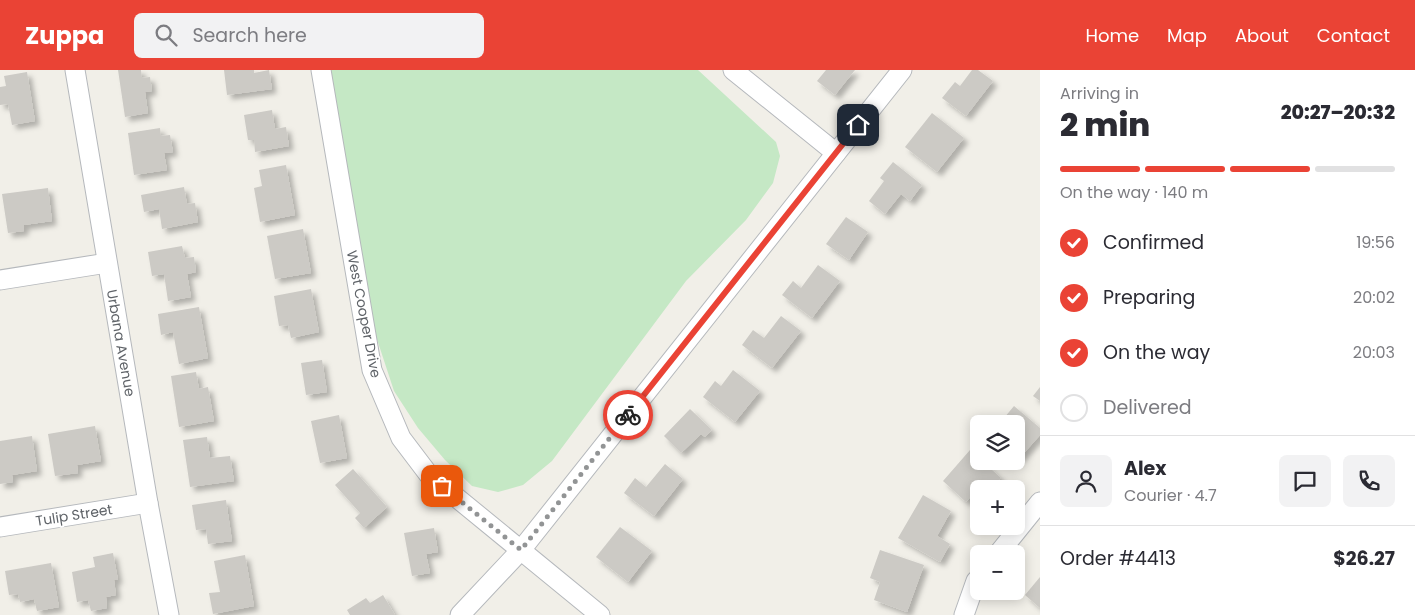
<!DOCTYPE html>
<meta charset="utf-8">
<style>
body{margin:0;font-family:Poppins,sans-serif;background:#f2f2f3;color:#2b2b33;height:100vh;display:flex;flex-direction:column;font-size:19px;white-space:nowrap}
*{box-sizing:border-box;margin:0}
p{font-size:16px;color:#7c7c81}
.icon{flex:none;width:28px;height:28px;fill:none;stroke:currentColor;stroke-width:2;stroke-linecap:round;stroke-linejoin:round}
.map{position:relative;flex:1;overflow:hidden}
.sheet{display:flex;flex-direction:column;background:#fff;width:375px}
.sheet>*{flex:none}
.controls{position:absolute;left:970px;top:345px;display:grid;gap:10px}
.controls a{display:grid;place-items:center;width:55px;height:55px;border-radius:8px;background:#fff;box-shadow:0 2px 12px #0003;font-size:25px}
.pin{position:absolute;display:grid;place-items:center;width:42px;height:42px;color:#fff;margin:-21px;border-radius:10px;box-shadow:0 2px 8px #0006}
.courier{position:absolute;display:grid;place-items:center;width:50px;height:50px;margin:-25px;border:4px solid #ea4335;border-radius:50%;background:#fff;color:#222;box-shadow:0 1px 6px #0007}
.headline em{font-style:normal;font-weight:800}
.headline div{display:flex;flex-direction:column-reverse}
.headline{display:flex;align-items:center;justify-content:space-between;height:85px;padding:0 20px}
h1{font-size:32px;font-weight:800;line-height:38px}
.bar{display:grid;grid-template-columns:repeat(4,1fr);gap:8px 5px;align-content:center;height:60px;padding:0 20px}
.bar i{height:6px;border-radius:4px;background:#e1e1e2}
.bar .active{background:#ea4335}
.bar p{grid-column:span 4}
.line{display:flex;align-items:center;gap:12px;padding:0 20px;border-top:1px solid #e1e1e2}
.line div{flex:1}
.round{display:grid;place-items:center;flex:none;width:52px;height:52px;border-radius:8px;background:#f2f2f3}
ol{padding:0 20px;list-style:none}
li{display:flex;align-items:center;gap:15px;height:55px}
li p{margin-inline-start:auto}
li .icon{padding:5px;border-radius:50%;background:#ea4335;color:#fff;stroke-width:4}
li:last-child{color:#7c7c81}
li i{width:28px;height:28px;border:2px solid #e1e1e2;border-radius:50%}
header{display:flex;align-items:center;gap:30px;box-sizing:border-box;height:70px;padding:0 25px;background:#ea4335;color:#fff}
header strong{font-size:24px}
nav{display:flex;gap:28px;margin-inline-start:auto;font-size:18px}
.search{width:350px;height:45px;background:#f2f2f3;display:flex;align-items:center;gap:12px;box-sizing:border-box;padding:0 18px;border-radius:8px;color:#7c7c81;font-size:19px}
main{display:flex;flex:1;min-height:0}
.map>svg:first-child{display:block}
</style>
<header>
<strong>Zuppa</strong>
<div class="search"><svg class="icon" aria-label="search" viewBox="0 0 24 24"><circle cx="10" cy="10" r="6"/><path d="M15 15l6 6"/></svg>Search here</div>
<nav><a>Home</a><a>Map</a><a>About</a><a>Contact</a></nav>
</header>
<main>
<div class="map">
<svg width="1040" height="545" viewBox="0 0 1040 545">
<defs>
<filter id="shadow"><feDropShadow dx="4.5" dy="4.5" stdDeviation="2.5" flood-color="#0004"/></filter>
</defs>
<rect width="100%" height="100%" fill="#f1efe8"/>
<polygon fill="#c5e8c5" points="331,0 698,0 776,72 780,86 773,113 746,150 686,211 552,391 523,415 498,422 472,416 445,390 418,358 394,321 371,251 330,4"/>
<g fill="#cccac5" filter="url(#shadow)">
<polygon points="118,0 141,0 142,8 150,7 152,21 145,22 148,43 125,47"/>
<polygon points="224,0 254,0 254,3 269,0 272,19 227,25"/>
<polygon points="826,0 855,0 835,25 817,11"/>
<polygon points="972,0 978,0 993,11 966,46 942,28 955,12 960,16"/>
<polygon points="27,2 35,51 12,55 8,34 0,35 0,17 6,16 4,6"/>
<polygon points="272,40 275,59 286,57 289,76 255,82 254,70 248,70 244,45"/>
<polygon points="932,43 964,68 937,102 905,77"/>
<polygon points="160,58 161,66 170,65 173,82 164,83 167,100 134,105 128,63"/>
<polygon points="893,92 922,115 910,131 901,124 885,144 869,131 884,111 880,108"/>
<polygon points="286,95 295,145 260,152 254,118 262,116 259,100"/>
<polygon points="184,117 187,134 195,133 198,152 162,159 159,139 144,142 141,125"/>
<polygon points="48,118 52,151 24,155 24,161 8,163 2,124"/>
<polygon points="846,147 868,162 849,190 826,174"/>
<polygon points="303,159 311,203 275,209 267,166"/>
<polygon points="182,176 185,188 194,187 196,202 187,204 191,227 168,231 164,204 152,206 148,182"/>
<polygon points="818,195 840,211 812,248 782,225 793,211 801,218"/>
<polygon points="311,219 319,262 291,268 288,255 279,256 274,226"/>
<polygon points="199,237 208,288 179,294 173,262 161,265 158,244"/>
<polygon points="781,246 801,261 772,298 742,275 753,260 764,268"/>
<polygon points="322,290 327,322 306,325 301,293"/>
<polygon points="733,300 760,321 735,352 703,327 715,311 721,316"/>
<polygon points="196,302 199,319 208,317 214,351 179,357 171,306"/>
<polygon points="1040,317 1040,331 1033,326"/>
<polygon points="1014,336 1040,358 1040,365 1016,392 1016,354 999,354"/>
<polygon points="690,339 712,360 705,367 701,364 681,383 664,366"/>
<polygon points="339,345 347,388 320,393 311,351"/>
<polygon points="95,356 101,391 77,395 78,403 55,406 48,364"/>
<polygon points="32,366 37,401 12,405 13,412 0,414 0,371"/>
<polygon points="207,367 210,388 230,386 234,411 190,417 183,370"/>
<polygon points="970,380 979,388 979,391 982,391 1001,408 991,419 983,419 980,416 966,432 943,411"/>
<polygon points="665,394 683,409 654,446 624,423 635,408 646,417"/>
<polygon points="353,399 387,437 364,458 355,448 360,443 335,415"/>
<polygon points="923,425 951,441 937,466 950,474 940,492 898,468"/>
<polygon points="226,430 232,471 208,474 206,459 196,460 192,435"/>
<polygon points="620,457 652,481 628,512 596,487"/>
<polygon points="434,458 438,482 426,484 430,503 412,506 404,463"/>
<polygon points="880,480 924,495 907,542 874,530 880,512 870,508"/>
<polygon points="113,483 118,510 114,510 116,525 106,527 107,538 91,541 88,530 77,532 72,502 95,497 93,487"/>
<polygon points="245,485 254,536 213,544 209,523 220,522 214,491"/>
<polygon points="51,493 59,537 37,541 34,529 20,532 18,524 9,525 5,501"/>
<polygon points="1040,507 1040,538 1025,525"/>
<polygon points="383,525 395,545 350,545 347,540 366,528 370,533"/>
</g>
<g fill="none" stroke-linecap="round" stroke-linejoin="round">
<defs>
<g id="minor">
<polyline points="75,0 148,433 169,545"/>
<polyline points="321,0 372,300 401,368 429,405 600,545"/>
<polyline points="733,0 836,83"/>
<polyline points="0,210 107,193"/>
<polyline points="0,457 148,433"/>
<polyline points="998,484 1040,432"/>
<polyline points="460,545 521,480 902,0"/>
<polyline points="964,545 976,511 979,508"/>
</g>
</defs>
<use href="#minor" stroke="#b5b8bc" stroke-width="21"/>
<use href="#minor" stroke="#fff" stroke-width="19"/>
</g>
<g fill="none" stroke-linecap="round" stroke-linejoin="round">
<polyline stroke="#929495" stroke-width="5" stroke-dasharray="0 9" points="442,416 521,480 628,345"/>
<polyline stroke="#ea4335" stroke-width="6" points="628,345 858,55"/>
</g>
<g text-anchor="middle" stroke-width="4" stroke-linejoin="round" paint-order="stroke">
<g font-size="14" fill="#5f6368" stroke="#fff">
<text transform="translate(364 244) rotate(79)" y="5">West Cooper Drive</text>
<text transform="translate(121 273) rotate(80)" y="5">Urbana Avenue</text>
<text transform="translate(74 445) rotate(-9)" y="5">Tulip Street</text>
</g>
</g>
</svg>
<div class="controls">
<a><svg class="icon" aria-label="layers" viewBox="0 0 24 24"><path d="M12 4l9 5-9 5-9-5zM3 14l9 5 9-5"/></svg></a>
<a>+</a>
<a>−</a>
</div>
<div class="pin" style="left:442px;top:416px;background:#ea580c"><svg class="icon" aria-label="bag" viewBox="0 0 24 24"><path d="M5 8h14l-1 12H6zM9 8a3 3 0 0 1 6 0"/></svg></div>
<div class="pin" style="left:858px;top:55px;background:#1f2937"><svg class="icon" aria-label="home" viewBox="0 0 24 24"><path d="M3 11l9-7 9 7M6 9v11h12V9"/></svg></div>
<div class="courier" style="left:628px;top:345px"><svg class="icon" aria-label="bike" viewBox="0 0 24 24"><circle cx="6" cy="16" r="4"/><circle cx="18" cy="16" r="4"/><path d="M6 16l4-8h5l3 8M10 8l3 8H6M13 5h3"/></svg></div>
</div>
<section class="sheet">
<div class="headline"><div><h1>2 min</h1><p>Arriving in</p></div><em>20:27–20:32</em></div>
<div class="bar"><i class="active"></i><i class="active"></i><i class="active"></i><i></i><p>On the way · 140 m</p></div>
<ol>
<li><svg class="icon" aria-label="check" viewBox="0 0 24 24"><path d="M5 12l5 5 9-10"/></svg>Confirmed<p>19:56</p></li>
<li><svg class="icon" aria-label="check" viewBox="0 0 24 24"><path d="M5 12l5 5 9-10"/></svg>Preparing<p>20:02</p></li>
<li><svg class="icon" aria-label="check" viewBox="0 0 24 24"><path d="M5 12l5 5 9-10"/></svg>On the way<p>20:03</p></li>
<li><i></i>Delivered</li>
</ol>
<div class="line" style="height:90px"><a class="round"><svg class="icon" aria-label="person" viewBox="0 0 24 24"><circle cx="12" cy="8" r="4"/><path d="M4 21q1-7 8-7t8 7"/></svg></a><div><b>Alex</b><p>Courier · 4.7</p></div><a class="round"><svg class="icon" aria-label="chat" viewBox="0 0 24 24"><path d="M4 5h16v11H9l-5 4z"/></svg></a><a class="round"><svg class="icon" aria-label="phone" viewBox="0 0 24 24"><path d="M5 4h4l2 5-3 2q2 4 5 5l2-3 5 2v4C11 20 4 13 5 4z"/></svg></a></div>
<div class="line" style="height:65px"><div>Order #4413</div><b>$26.27</b></div>
</section>
</main>
